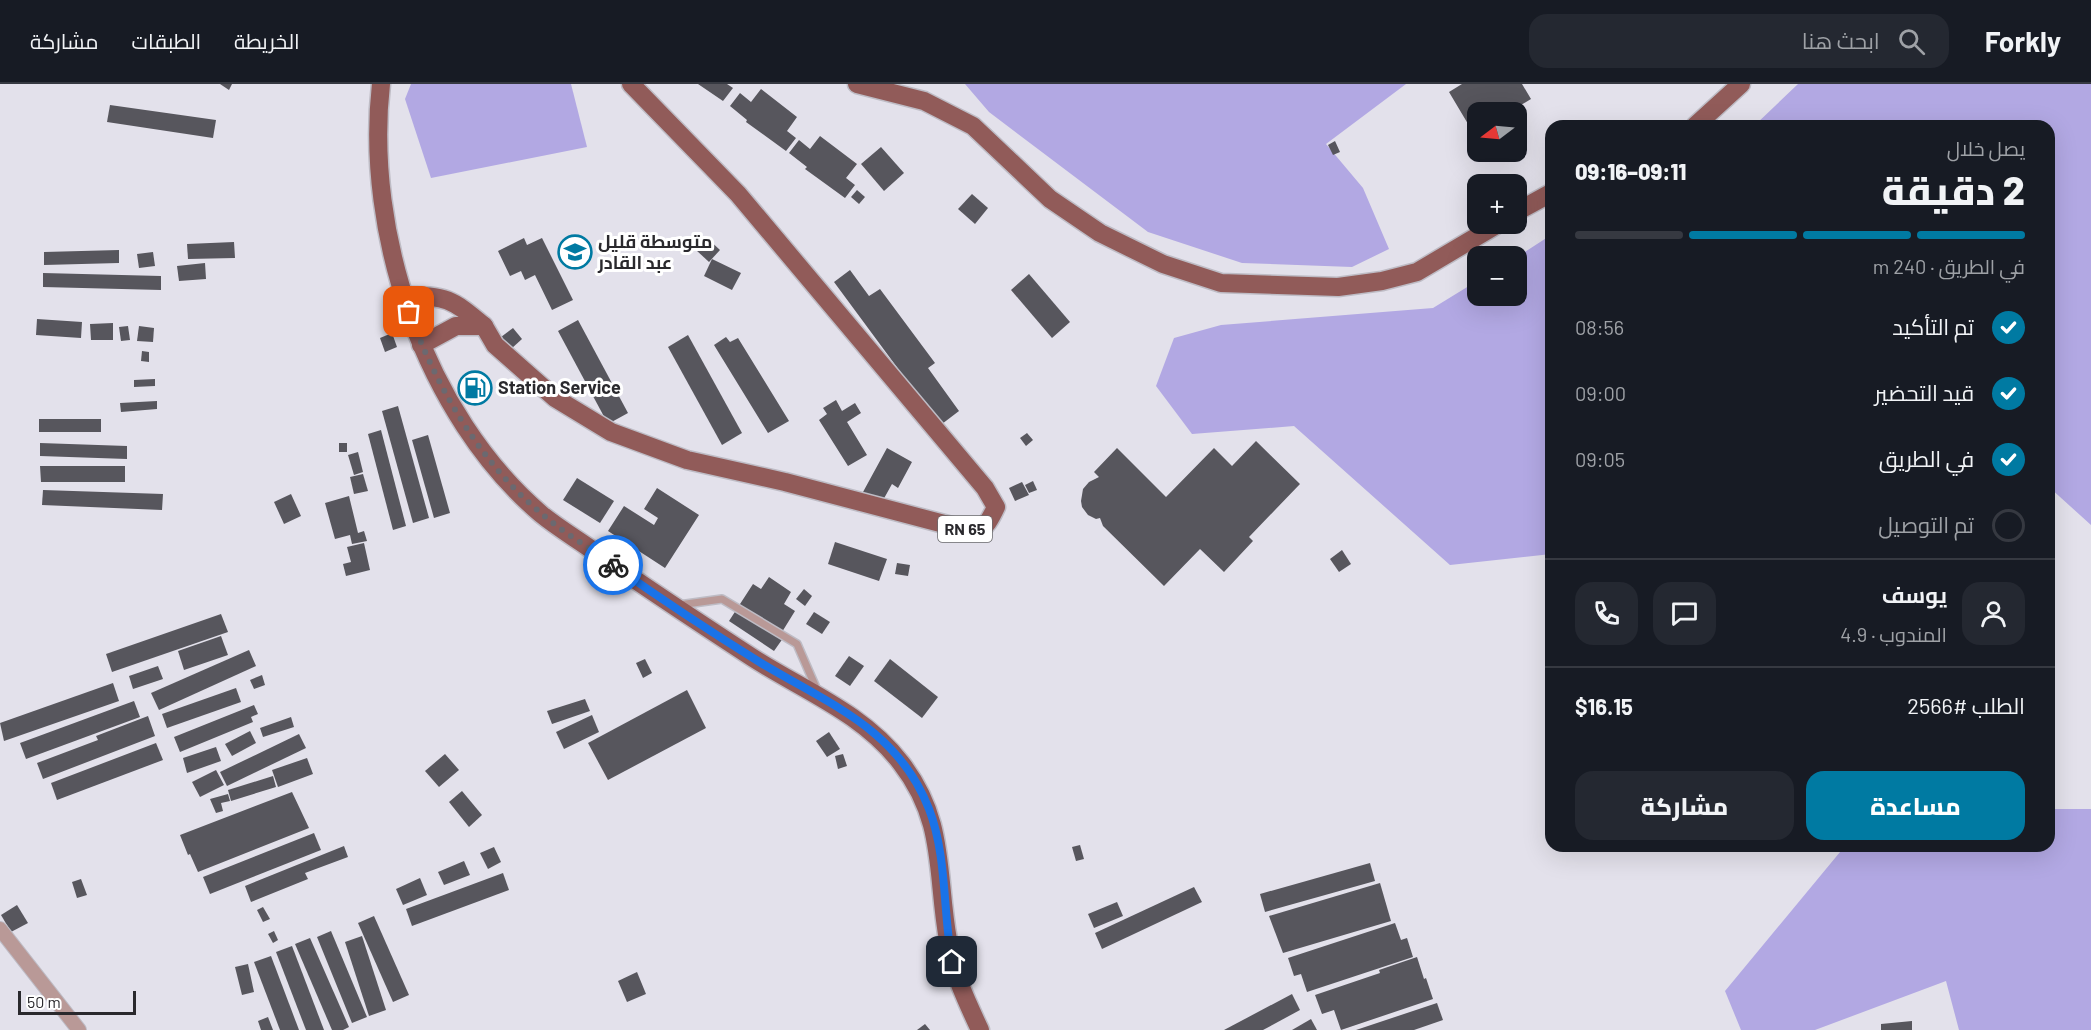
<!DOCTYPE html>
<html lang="ar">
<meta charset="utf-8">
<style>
body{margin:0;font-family:Barlow,Cairo,sans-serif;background:#242831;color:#f1f3f6;direction:rtl;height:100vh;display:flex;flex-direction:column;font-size:22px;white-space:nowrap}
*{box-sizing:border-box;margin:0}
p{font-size:20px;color:#9ea1a6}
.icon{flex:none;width:33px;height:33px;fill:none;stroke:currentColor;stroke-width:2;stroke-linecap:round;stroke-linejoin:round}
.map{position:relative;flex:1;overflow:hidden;direction:ltr}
.drawer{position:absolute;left:1545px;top:36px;width:510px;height:732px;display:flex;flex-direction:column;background:#171b24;border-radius:18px;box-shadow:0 6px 24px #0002;direction:rtl}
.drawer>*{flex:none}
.needle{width:39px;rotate:254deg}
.fabs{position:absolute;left:1467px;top:18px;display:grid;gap:12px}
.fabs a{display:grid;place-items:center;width:60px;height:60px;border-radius:12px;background:#171b24;box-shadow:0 6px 24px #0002;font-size:30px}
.scale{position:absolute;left:18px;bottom:15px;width:118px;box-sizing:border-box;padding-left:6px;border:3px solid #2a292d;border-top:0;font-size:16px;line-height:21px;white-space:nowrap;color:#2a292d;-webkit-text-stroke:4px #fff;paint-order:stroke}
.pin{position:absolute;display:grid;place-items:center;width:51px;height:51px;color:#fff;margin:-26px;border-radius:12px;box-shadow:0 3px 9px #0006}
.courier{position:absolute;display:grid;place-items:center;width:60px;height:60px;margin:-30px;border:4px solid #1a73e8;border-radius:50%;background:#fff;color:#222;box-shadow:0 2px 8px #0007}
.summary em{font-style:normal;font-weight:800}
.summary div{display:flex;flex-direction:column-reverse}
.summary{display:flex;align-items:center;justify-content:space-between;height:102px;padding:0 30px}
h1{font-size:39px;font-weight:800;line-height:45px}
.bar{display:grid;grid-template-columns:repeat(4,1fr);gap:9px 6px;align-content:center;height:72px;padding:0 30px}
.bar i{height:8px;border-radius:4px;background:#363941}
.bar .current{background:#007aa2}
.bar p{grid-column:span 4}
.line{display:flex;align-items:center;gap:15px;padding:0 30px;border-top:2px solid #363941}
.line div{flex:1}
.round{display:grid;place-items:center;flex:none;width:63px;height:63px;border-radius:18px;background:#242831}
ol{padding:0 30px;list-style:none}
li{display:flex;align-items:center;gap:18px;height:66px}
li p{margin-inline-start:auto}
li .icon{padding:6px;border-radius:50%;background:#007aa2;color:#fff;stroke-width:4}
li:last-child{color:#9ea1a6}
li i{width:33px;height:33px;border:3px solid #363941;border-radius:50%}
.action{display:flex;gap:12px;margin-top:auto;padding:12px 30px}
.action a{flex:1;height:69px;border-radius:18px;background:#007aa2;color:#fff;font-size:24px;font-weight:800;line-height:69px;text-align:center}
.action a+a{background:#242831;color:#f1f3f6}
header{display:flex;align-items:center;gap:36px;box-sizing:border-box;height:84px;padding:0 30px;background:#171b24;border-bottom:2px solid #363941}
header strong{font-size:28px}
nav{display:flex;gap:33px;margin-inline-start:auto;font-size:21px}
.search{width:420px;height:54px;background:#242831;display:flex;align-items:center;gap:15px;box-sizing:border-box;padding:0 21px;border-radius:18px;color:#9ea1a6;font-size:22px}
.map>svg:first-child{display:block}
</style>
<header>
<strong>Forkly</strong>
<div class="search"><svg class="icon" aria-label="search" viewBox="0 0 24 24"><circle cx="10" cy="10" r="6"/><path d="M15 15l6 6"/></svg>ابحث هنا</div>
<nav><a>الخريطة</a><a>الطبقات</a><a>مشاركة</a></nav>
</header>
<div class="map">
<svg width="2091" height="946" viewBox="0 0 2091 946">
<rect width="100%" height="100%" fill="#e3e1eb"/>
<g fill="#b2a8e3">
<polygon points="411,0 571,0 587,63 431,94 405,15"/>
<polygon points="965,0 1406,0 1326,60 1363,104 1389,165 1352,183 1242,179 1148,148 989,28"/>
<polygon points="1798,0 2091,0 2091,441 2049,403 2049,42 1754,42"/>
<polygon points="1551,151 1551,470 1450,481 1294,342 1192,350 1156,302 1174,254 1221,241 1433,224 1477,197 1478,212 1516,212 1517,173"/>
<polygon points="2049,725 2091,725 2091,946 1959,946 1946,897 1815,946 1741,946 1725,907 1845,762 2049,762"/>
</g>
<g fill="#57565d">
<polygon points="220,0 232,0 229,6"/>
<polygon points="698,0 727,0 733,4 723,17"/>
<polygon points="1462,0 1522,0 1531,15 1509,28 1478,28 1478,48 1474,50 1449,8"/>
<polygon points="761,5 797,33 787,47 796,54 786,67 746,38 747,36 730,22 740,9 751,18"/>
<polygon points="110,21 216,36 213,54 107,38"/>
<polygon points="820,52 857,80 846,94 855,101 845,114 805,85 807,83 789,69 799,56 810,65"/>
<polygon points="1335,57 1340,68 1333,71 1328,61"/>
<polygon points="881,63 904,89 884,107 861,80"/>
<polygon points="857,106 865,113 859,120 851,113"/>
<polygon points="972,110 988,124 975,140 958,125"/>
<polygon points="524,154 527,161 542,154 573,216 552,226 535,191 525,196 521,187 510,192 498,167"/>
<polygon points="707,154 720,166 709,178 696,166"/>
<polygon points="234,158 235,174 188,175 187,160"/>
<polygon points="119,166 119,179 44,181 44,168"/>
<polygon points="153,168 155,182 139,184 137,170"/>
<polygon points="712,175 741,189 732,206 704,192"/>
<polygon points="205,179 206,195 179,197 177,182"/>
<polygon points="850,186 869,212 880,205 935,279 928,284 959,327 938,343 916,309 834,198"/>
<polygon points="43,189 161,192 161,206 43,203"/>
<polygon points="1029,190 1070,238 1052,254 1011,206"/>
<polygon points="37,235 82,238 81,254 36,251"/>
<polygon points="578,236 628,329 608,340 558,247"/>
<polygon points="113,239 113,256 91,256 90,240"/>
<polygon points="128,242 130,256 121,257 119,243"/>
<polygon points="139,242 154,244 153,258 137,257"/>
<polygon points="513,244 522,255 511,265 501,253"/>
<polygon points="392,249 397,263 385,268 380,254"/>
<polygon points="688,251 742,349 722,361 668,263"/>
<polygon points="726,253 730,258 738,254 789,337 768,349 714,261"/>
<polygon points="142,267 149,268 149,278 141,277"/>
<polygon points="155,295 155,302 134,303 134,296"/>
<polygon points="836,316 842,327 855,319 861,329 847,338 867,371 848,382 819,336 827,330 823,324"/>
<polygon points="157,317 157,325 121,328 120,319"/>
<polygon points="398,322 429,434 413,439 382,327"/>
<rect x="39" y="335" width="62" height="13"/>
<polygon points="381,346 406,442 393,446 368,350"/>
<polygon points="1027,349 1033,356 1026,362 1020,354"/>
<polygon points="428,351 450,429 434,434 412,356"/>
<polygon points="1256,357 1300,400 1249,453 1253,457 1224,488 1200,465 1164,502 1103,442 1100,434 1096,435 1088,431 1082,423 1081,417 1083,405 1089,398 1099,393 1094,388 1117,364 1166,413 1214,364 1232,382"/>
<polygon points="40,359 127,362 127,375 40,372"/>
<rect x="339" y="359" width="8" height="9"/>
<polygon points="887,364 912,378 898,404 892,400 882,418 863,408"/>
<polygon points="358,368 363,388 354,391 348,371"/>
<polygon points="40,382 125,382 125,398 41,398"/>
<polygon points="363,390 368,407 354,410 350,393"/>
<polygon points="577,394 614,417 600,439 563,416"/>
<polygon points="1033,397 1037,406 1029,409 1025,401"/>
<polygon points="1022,398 1029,411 1015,417 1009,404"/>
<polygon points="657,404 699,431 665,484 608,447 624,422 654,441 658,434 644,425"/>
<polygon points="43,406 163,410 162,426 42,421"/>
<polygon points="291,410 301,432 284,440 274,418"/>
<polygon points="349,412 358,449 364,447 367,457 352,460 350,451 335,455 325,419"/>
<polygon points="835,458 887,475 879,497 828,480"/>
<polygon points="364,459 370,486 346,492 343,480 351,478 347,463"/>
<polygon points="1342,466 1351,480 1339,488 1330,475"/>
<polygon points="897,479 910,481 908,492 895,490"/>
<polygon points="769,493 791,508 784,520 795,527 782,548 786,550 774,567 729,537 753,500 761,505"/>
<polygon points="804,505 812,512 805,522 796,515"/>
<polygon points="814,528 830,538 822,550 806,540"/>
<polygon points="221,530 228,548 112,588 106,570"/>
<polygon points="221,552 228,571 184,586 178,567"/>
<polygon points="249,566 256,582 159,626 151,609"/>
<polygon points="849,572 864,582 850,602 835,592"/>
<polygon points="645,575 652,589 643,594 636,579"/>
<polygon points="890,575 938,613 922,634 874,597"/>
<polygon points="158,582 163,595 133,605 129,592"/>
<polygon points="262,591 265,601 254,605 250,596"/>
<polygon points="113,599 119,617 4,657 0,639"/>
<polygon points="236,604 241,618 167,644 162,630"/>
<polygon points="687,606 706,644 608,696 588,659"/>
<polygon points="585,615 590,627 552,640 547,627"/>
<polygon points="134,617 140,633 26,675 20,659"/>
<polygon points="254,621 258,630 251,633 253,638 180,668 174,653"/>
<polygon points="592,631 599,648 564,665 556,648"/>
<polygon points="148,632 155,652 43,695 37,679 98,656 96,652"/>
<polygon points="291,633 294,643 263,653 260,644"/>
<polygon points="250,647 256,659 232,672 225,660"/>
<polygon points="829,648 840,665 827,673 816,657"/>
<polygon points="299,650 306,664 227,702 220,688"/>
<polygon points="156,659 163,676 57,716 51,699"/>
<polygon points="216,663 221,677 187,689 183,674"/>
<polygon points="445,670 459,686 439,703 425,687"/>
<polygon points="843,670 847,682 838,685 835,672"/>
<polygon points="307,674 313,690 278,703 272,686"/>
<polygon points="216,686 224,701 200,713 192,698"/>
<polygon points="273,692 276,703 231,717 228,706"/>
<polygon points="462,707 482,731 469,743 449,718"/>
<polygon points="292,708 309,744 198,788 190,770 188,771 180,751"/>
<polygon points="228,710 230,717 221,719 223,727 216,729 210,715"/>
<polygon points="314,749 321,766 210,810 203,793"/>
<polygon points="1080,761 1084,775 1076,777 1072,763"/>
<polygon points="344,762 348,773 305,789 308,795 251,818 245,802"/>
<polygon points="494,763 501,778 488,785 480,769"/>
<polygon points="464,777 470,791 444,801 438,788"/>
<polygon points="1370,779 1375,797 1265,828 1260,810"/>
<polygon points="503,789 509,806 412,842 406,825"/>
<polygon points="420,794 427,811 403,821 396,805"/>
<polygon points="81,795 87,811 77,814 72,798"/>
<polygon points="1380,799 1391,837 1283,869 1269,832"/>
<polygon points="1194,803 1202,818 1102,865 1095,849"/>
<polygon points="1117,818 1123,832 1094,844 1088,830"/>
<polygon points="17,821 28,839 11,848 1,831"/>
<polygon points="263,823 270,835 263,838 257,826"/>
<polygon points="374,832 409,911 393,918 358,839"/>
<polygon points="1395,839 1401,856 1407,854 1413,873 1307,908 1301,890 1294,892 1288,874"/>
<polygon points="274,847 278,856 273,859 268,850"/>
<polygon points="331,847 367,933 352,939 317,853"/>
<polygon points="362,852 386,926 369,932 345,858"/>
<polygon points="310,854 349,943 343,946 332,946 295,860"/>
<polygon points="292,862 324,946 306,946 276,868"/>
<polygon points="271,872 299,946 280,946 254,878"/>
<polygon points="1417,873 1424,895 1426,894 1433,915 1341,946 1334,926 1322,930 1315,911 1380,889 1379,886"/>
<polygon points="248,880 254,908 242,911 235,883"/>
<polygon points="637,888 646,910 627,918 618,897"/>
<polygon points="1292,910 1300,926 1263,946 1224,946"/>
<polygon points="1437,919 1443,936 1414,946 1356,946"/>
<polygon points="268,933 273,946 261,946 258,937"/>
<polygon points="1311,935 1317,946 1292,946"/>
<polygon points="1912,937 1912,946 1881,946 1881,940"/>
<polygon points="925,940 930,946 917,946"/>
</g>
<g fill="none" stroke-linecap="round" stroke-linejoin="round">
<defs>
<polyline id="lane" points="679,521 722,515 797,560 817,606"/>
<polyline id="street" points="0,845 79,946"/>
<g id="primary">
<path d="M381 0C364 149 425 331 541 430 558 444 577 455 595 468 646 504 698 538 750 572 802 606 862 628 901 679 946 737 936 789 948 856 953 889 966 916 980 946"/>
<polyline points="857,0 924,17 973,42 1050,115 1100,149 1163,180 1221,199 1338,203 1382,197 1417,188 1498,140"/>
<polyline points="1695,42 1741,0"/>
<polyline points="1516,128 1551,109"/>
<path d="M403 212C446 211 452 215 484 242"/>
<path d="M421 261 456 242H484L495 261 555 314 611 348 687 376 785 398 948 441C978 448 982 453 996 423L985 404 738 110 631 0"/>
</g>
</defs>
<use href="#lane" stroke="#bebcc5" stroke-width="10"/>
<use href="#street" stroke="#bebcc5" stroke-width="16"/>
<use href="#primary" stroke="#bebcc5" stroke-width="21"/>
<use href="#lane" stroke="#b99997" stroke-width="7"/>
<use href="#street" stroke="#b99997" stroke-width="14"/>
<use href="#primary" stroke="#915b59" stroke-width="18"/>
</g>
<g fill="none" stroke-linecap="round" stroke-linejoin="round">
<path stroke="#6b6970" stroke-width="6" stroke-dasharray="0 10.8" d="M409 228C436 302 480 379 542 430 564 449 590 464 613 481"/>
<path stroke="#1a73e8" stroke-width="8" d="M613 481C661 515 711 548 761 579 829 620 898 645 929 725 947 771 943 829 952 878"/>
</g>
<defs>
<symbol id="school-ring" viewBox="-11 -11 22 22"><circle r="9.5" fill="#fff" stroke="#007aa2" stroke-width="1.5"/><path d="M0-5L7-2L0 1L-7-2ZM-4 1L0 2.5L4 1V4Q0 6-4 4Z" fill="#007aa2"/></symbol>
<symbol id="fuel-ring" viewBox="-11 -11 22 22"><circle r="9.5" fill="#fff" stroke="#007aa2" stroke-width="1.5"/><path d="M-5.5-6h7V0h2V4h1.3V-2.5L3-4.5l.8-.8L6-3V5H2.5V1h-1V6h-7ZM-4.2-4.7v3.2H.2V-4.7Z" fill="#007aa2"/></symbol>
</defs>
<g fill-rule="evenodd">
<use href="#school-ring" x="556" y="149" width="38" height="38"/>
<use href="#fuel-ring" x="456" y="285" width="38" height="38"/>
</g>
<g text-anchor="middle" stroke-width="6" stroke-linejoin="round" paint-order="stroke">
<rect fill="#fff" stroke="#6a696c" stroke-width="1.5" x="938" y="432" width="54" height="26" rx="4.5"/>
<g font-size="16" font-weight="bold" fill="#2a292d">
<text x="965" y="451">RN 65</text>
</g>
<g font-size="18" font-weight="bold" fill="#2a292d" stroke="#fff" text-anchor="start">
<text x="598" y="164">متوسطة قليل<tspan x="598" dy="21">عبد القادر</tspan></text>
<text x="498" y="310">Station Service</text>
</g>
</g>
</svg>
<div class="fabs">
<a><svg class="needle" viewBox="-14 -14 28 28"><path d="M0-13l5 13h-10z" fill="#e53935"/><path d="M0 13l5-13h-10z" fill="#9ea1a6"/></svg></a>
<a>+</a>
<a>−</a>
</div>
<div class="scale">50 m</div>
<div class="pin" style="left:409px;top:228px;background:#ea580c"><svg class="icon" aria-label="bag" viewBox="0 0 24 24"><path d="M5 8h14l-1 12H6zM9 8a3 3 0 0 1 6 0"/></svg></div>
<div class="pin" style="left:952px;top:878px;background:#1f2937"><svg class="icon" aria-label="home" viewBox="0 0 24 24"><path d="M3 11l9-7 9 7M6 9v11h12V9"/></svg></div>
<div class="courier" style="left:613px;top:481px"><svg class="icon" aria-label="bike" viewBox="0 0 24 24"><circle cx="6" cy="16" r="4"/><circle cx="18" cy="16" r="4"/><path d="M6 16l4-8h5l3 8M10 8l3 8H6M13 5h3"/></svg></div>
<section class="drawer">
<div class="summary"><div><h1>2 دقيقة</h1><p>يصل خلال</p></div><em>09:11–09:16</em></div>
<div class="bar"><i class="current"></i><i class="current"></i><i class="current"></i><i></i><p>في الطريق · 240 m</p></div>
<ol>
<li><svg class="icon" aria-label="check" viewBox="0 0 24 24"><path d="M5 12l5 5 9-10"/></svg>تم التأكيد<p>08:56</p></li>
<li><svg class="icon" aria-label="check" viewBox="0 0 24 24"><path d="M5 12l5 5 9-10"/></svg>قيد التحضير<p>09:00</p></li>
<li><svg class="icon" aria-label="check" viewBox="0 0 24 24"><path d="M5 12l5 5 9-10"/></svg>في الطريق<p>09:05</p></li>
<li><i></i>تم التوصيل</li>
</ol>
<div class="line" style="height:108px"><a class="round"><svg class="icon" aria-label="person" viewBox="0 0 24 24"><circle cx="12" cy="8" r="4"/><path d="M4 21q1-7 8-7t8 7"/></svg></a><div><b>يوسف</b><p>المندوب · 4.9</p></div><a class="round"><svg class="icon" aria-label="chat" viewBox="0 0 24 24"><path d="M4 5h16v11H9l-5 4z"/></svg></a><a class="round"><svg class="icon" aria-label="phone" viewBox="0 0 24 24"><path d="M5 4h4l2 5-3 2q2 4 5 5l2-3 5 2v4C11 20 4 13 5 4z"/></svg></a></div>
<div class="line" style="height:78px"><div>الطلب #2566</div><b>$16.15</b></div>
<div class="action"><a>مساعدة</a><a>مشاركة</a></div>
</section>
</div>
